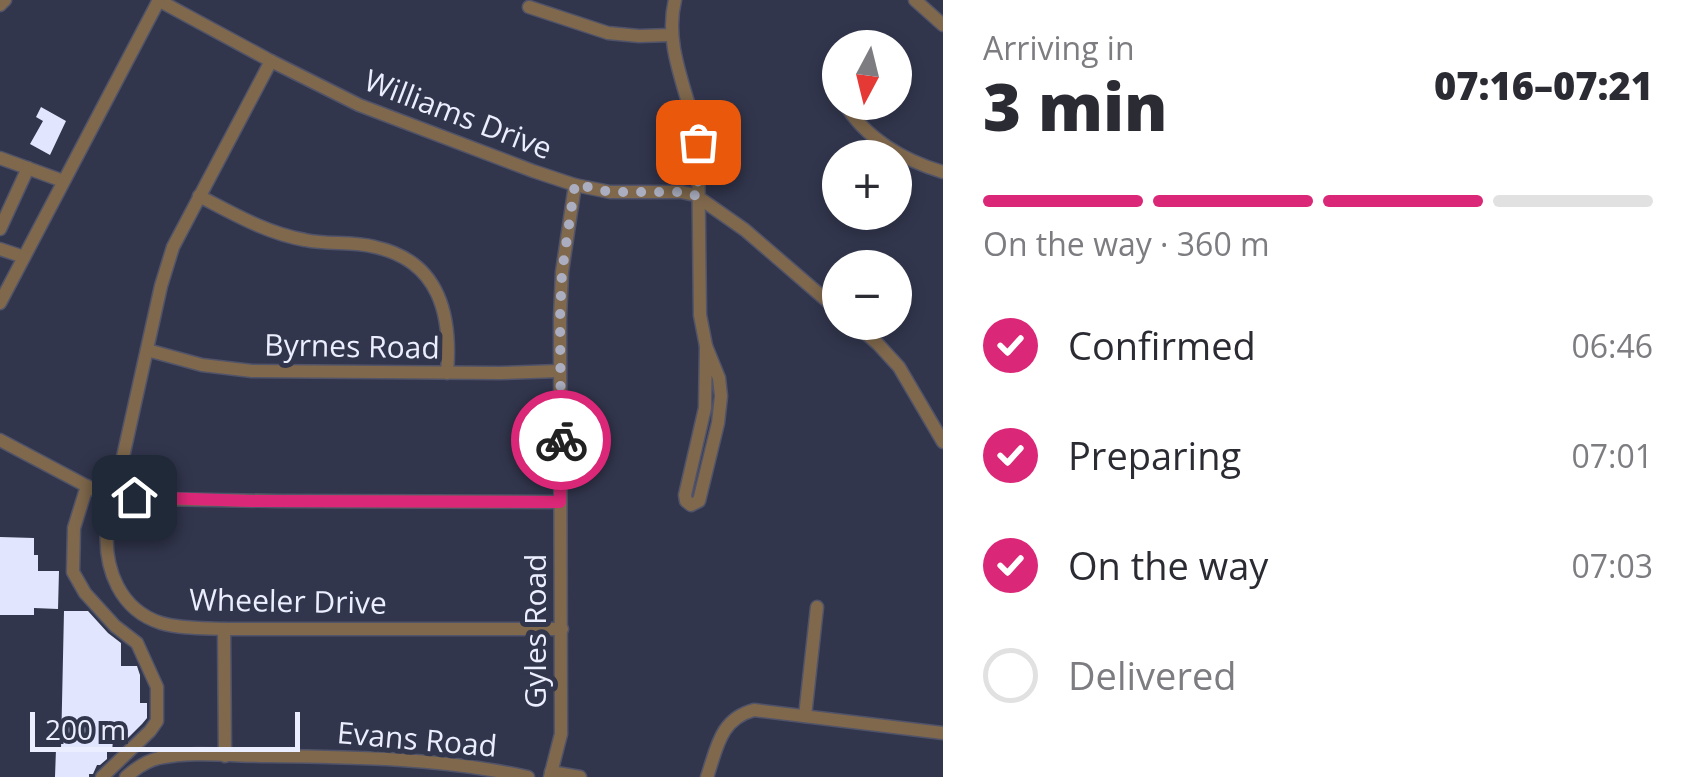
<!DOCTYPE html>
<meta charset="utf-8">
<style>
body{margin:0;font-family:"Open Sans",sans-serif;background:#f7f7f7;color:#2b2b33;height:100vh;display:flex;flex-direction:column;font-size:38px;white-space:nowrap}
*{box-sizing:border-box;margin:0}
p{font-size:32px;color:#7c7c81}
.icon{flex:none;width:55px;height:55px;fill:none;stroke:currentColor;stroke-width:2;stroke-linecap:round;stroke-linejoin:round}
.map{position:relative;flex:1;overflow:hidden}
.sheet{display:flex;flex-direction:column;background:#fff;width:750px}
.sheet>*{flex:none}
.needle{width:65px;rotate:187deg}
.buttons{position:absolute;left:822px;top:30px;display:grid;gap:20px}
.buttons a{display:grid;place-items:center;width:90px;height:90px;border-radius:50%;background:#fff;box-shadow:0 5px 15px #0003;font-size:50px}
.scale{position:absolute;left:30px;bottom:25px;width:270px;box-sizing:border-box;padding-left:10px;border:5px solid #ebeefe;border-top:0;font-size:28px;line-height:35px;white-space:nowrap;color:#ebeefe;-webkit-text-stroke:8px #32364d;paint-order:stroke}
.pin{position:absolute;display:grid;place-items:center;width:85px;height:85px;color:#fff;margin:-42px;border-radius:20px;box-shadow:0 5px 15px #0006}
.courier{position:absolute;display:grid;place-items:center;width:100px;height:100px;margin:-50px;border:8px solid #db2777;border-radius:50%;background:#fff;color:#222;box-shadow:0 2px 12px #0007}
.summary em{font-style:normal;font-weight:800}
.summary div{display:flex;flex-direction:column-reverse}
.summary{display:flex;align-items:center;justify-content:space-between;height:170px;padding:0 40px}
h1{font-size:65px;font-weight:800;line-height:75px}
.bar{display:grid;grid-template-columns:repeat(4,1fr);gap:15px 10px;align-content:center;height:120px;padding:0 40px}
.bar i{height:12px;border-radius:8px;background:#e1e1e2}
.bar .active{background:#db2777}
.bar p{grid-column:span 4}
ol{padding:0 40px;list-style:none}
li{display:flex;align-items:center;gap:30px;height:110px}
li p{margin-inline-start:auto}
li .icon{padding:10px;border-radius:50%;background:#db2777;color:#fff;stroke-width:4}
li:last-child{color:#7c7c81}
li i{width:55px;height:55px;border:5px solid #e1e1e2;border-radius:50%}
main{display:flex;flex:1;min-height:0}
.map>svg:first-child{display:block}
</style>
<main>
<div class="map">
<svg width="943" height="777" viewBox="0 0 943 777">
<rect width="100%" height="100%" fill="#32364d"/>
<g fill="#e1e6fe">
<polygon points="41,107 66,121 50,155 30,144 43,121 36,117"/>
<polygon points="0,537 34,538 34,555 38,555 38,571 59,571 58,609 34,608 34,615 0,615"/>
<polygon points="64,611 88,611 108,633 121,643 121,666 137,666 140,675 140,703 147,703 147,718 142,724 126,740 113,740 112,752 107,752 107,759 100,765 97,765 93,774 89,774 89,777 55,777 56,749 61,749"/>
</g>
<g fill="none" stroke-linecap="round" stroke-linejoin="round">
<defs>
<g id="minor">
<polyline points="158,0 271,61 359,105 533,171 575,185 610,192 681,192 695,195 745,230 840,312"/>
<path d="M675 0C663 48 690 95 698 142L700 315 706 346"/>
<polyline points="915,0 943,25"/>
<polyline points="0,5 5,0"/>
<polyline points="529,7 608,33 639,36 671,35"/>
<path d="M271 61 173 247 161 286 107 529C104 569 120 610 161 623 181 629 204 628 224 629H562"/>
<polyline points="838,89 840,94"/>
<path d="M844 102C864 138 905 161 943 172"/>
<polyline points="0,158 63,181"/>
<path d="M199 196C234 214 266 233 305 240 328 245 352 241 375 247 439 261 452 314 447 373"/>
<polyline points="0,229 28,168"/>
<polyline points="0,249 24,257"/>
<polyline points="0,303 159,0"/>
<polyline points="853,322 878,344 899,367 943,442"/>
<polygon points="706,346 719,378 721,396 718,423 699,501 691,505 686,501 685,495 705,408"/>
<polyline points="147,350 202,365 252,371 500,373 559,371"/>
<polyline points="0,440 113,500"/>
<polyline points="87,486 74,528 73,572 85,593 115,626 137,643 157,687 157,721 150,731 102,777"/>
<polyline points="114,496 155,499 278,501 560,502"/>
<polyline points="224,629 225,756"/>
<polyline points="805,716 817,607"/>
<polyline points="551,772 580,777"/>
<path d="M126 777C136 768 146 761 159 758 193 751 232 756 267 756 355 757 442 758 528 777"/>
<polyline points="550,777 561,734 560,318 562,272 575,185"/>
<path d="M707 777C717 748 720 719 754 710L943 733"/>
</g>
</defs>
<use href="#minor" stroke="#505369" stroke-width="15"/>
<use href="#minor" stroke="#7f684c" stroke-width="12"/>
</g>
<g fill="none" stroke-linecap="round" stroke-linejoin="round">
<polyline stroke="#aaaec0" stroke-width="10" stroke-dasharray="0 18" points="561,440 560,318 562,272 575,184 610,192 682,192 698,196 698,142"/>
<polyline stroke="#db2777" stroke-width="12" points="134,497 250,501 560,502 561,440"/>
</g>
<g text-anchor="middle" stroke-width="10" stroke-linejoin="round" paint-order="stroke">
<g font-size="30" fill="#ebeefe" stroke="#32364d">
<text transform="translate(458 115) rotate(21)" y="10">Williams Drive</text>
<text transform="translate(352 347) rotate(1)" y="10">Byrnes Road</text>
<text transform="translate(288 602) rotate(1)" y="10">Wheeler Drive</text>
<text transform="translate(536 631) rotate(-90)" y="10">Gyles Road</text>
<text transform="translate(417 740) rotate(5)" y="10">Evans Road</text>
</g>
</g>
</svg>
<div class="buttons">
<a><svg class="needle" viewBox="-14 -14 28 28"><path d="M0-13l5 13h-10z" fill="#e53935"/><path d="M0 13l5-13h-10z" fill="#7c7c81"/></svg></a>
<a>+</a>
<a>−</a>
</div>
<div class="scale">200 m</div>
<div class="pin" style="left:698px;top:142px;background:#ea580c"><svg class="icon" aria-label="bag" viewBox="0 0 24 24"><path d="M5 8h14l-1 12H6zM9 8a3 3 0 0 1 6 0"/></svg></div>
<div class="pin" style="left:134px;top:497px;background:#1f2937"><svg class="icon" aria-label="home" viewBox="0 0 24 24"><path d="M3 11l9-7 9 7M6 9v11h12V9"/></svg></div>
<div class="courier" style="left:561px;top:440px"><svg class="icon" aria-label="bike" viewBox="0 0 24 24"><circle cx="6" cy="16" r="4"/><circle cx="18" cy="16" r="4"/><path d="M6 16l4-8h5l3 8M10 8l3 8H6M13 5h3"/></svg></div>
</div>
<section class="sheet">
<div class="summary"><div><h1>3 min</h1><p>Arriving in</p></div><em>07:16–07:21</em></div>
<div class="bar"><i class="active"></i><i class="active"></i><i class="active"></i><i></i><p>On the way · 360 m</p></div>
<ol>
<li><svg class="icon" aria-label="check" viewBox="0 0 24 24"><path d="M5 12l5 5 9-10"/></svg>Confirmed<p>06:46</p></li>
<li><svg class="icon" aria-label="check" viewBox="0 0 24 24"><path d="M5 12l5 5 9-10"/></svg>Preparing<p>07:01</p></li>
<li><svg class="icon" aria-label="check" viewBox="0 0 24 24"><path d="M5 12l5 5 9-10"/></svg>On the way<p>07:03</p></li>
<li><i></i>Delivered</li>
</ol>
</section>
</main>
